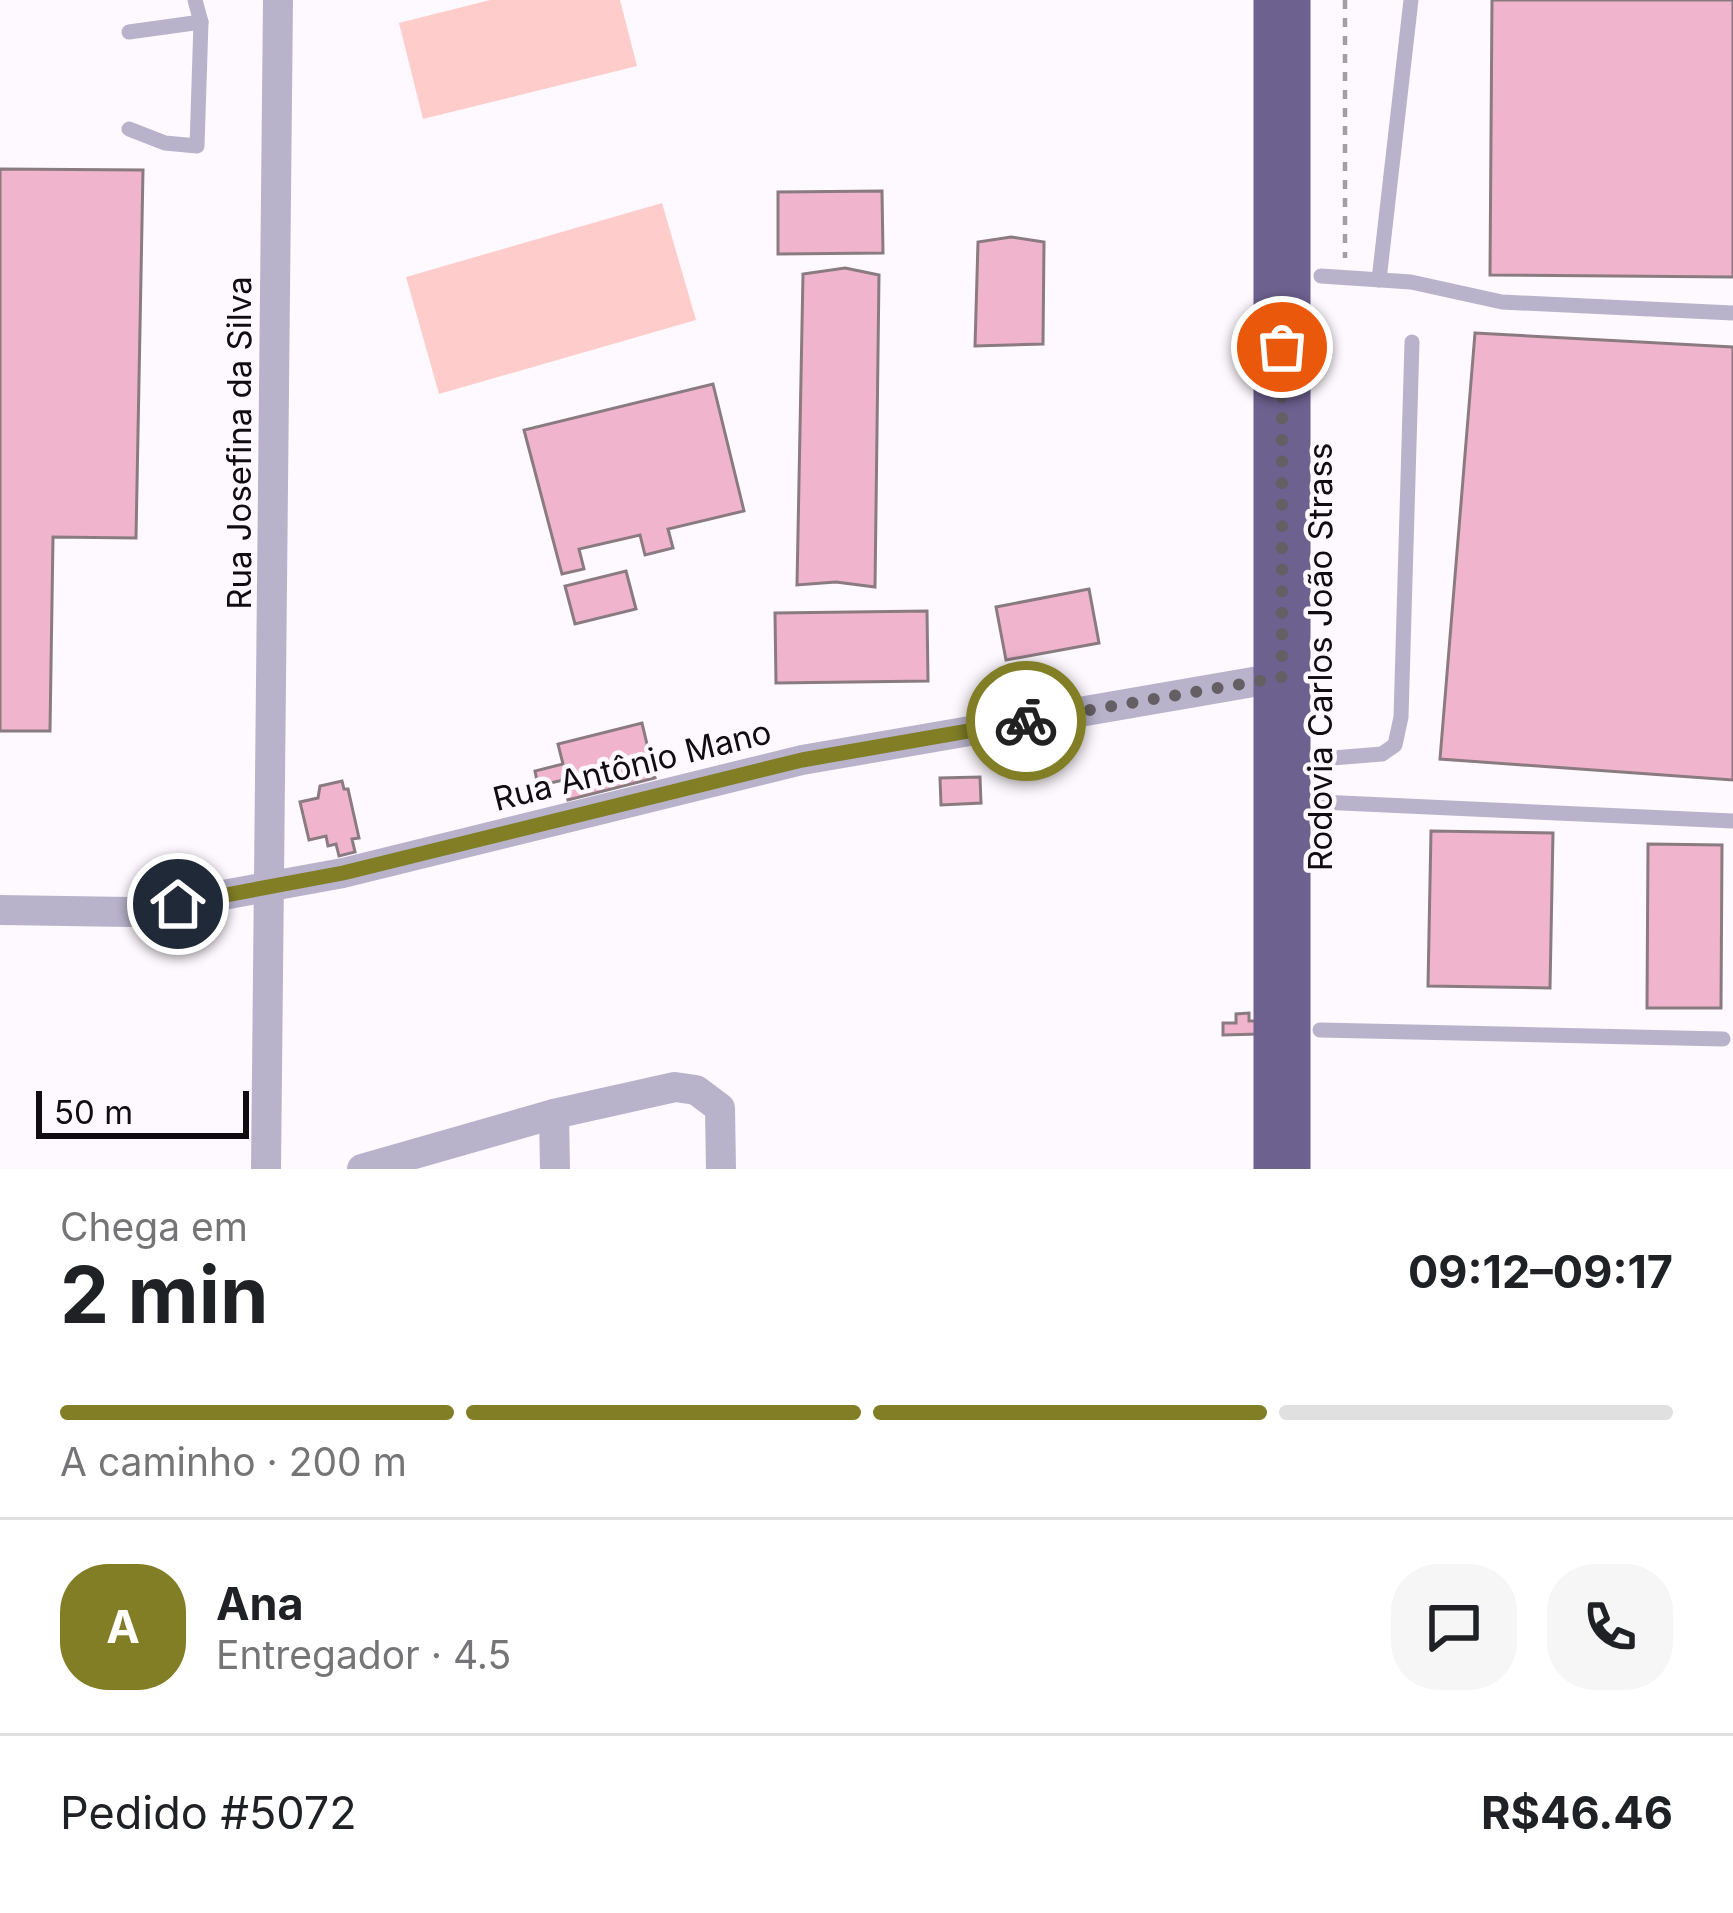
<!DOCTYPE html>
<html lang="pt">
<meta charset="utf-8">
<style>
body{margin:0;font-family:Inter,sans-serif;background:#f6f6f6;color:#202124;height:100vh;display:flex;flex-direction:column;font-size:45px;white-space:nowrap}
*{box-sizing:border-box;margin:0}
p{font-size:39px;color:#757577}
.icon{flex:none;width:66px;height:66px;fill:none;stroke:currentColor;stroke-width:2;stroke-linecap:round;stroke-linejoin:round}
.map{position:relative;height:1169px;overflow:hidden}
.side{display:flex;flex-direction:column;background:#fff;flex:1}
.side>*{flex:none}
.scale{position:absolute;left:36px;bottom:30px;width:213px;box-sizing:border-box;padding-left:12px;border:6px solid #100c10;border-top:0;font-size:33px;line-height:42px;white-space:nowrap;color:#100c10;-webkit-text-stroke:9px #fef9fe;paint-order:stroke}
.pin{position:absolute;display:grid;place-items:center;width:102px;height:102px;color:#fff;margin:-51px;border:6px solid #fff;border-radius:50%;box-shadow:0 3px 12px #0007}
.courier{position:absolute;display:grid;place-items:center;width:120px;height:120px;margin:-60px;border:9px solid #817e26;border-radius:50%;background:#fff;color:#222;box-shadow:0 3px 15px #0007}
.headline em{font-style:normal;font-weight:700}
.headline div{display:flex;flex-direction:column-reverse}
.headline{display:flex;align-items:center;justify-content:space-between;height:204px;padding:0 60px}
h1{font-size:78px;font-weight:700;line-height:90px}
.bar{display:grid;grid-template-columns:repeat(4,1fr);gap:18px 12px;align-content:center;height:144px;padding:0 60px}
.bar i{height:15px;border-radius:9px;background:#e0e0e0}
.bar .on{background:#817e26}
.bar p{grid-column:span 4}
.line{display:flex;align-items:center;gap:30px;padding:0 60px;border-top:3px solid #e0e0e0}
.line div{flex:1}
.round{display:grid;place-items:center;flex:none;width:126px;height:126px;border-radius:48px;background:#f6f6f6}
.map>svg:first-child{display:block}
</style>
<div class="map">
<svg width="1733" height="1169" viewBox="0 0 1733 1169">
<rect width="100%" height="100%" fill="#fef9fe"/>
<g fill="#fecdcb">
<polygon points="490,0 620,0 637,66 423,119 399,23"/>
<polygon points="662,203 696,320 439,394 406,277"/>
</g>
<g fill="#f0b5cd" stroke="#8a7b80" stroke-width="3">
<polygon points="1492,0 1733,0 1733,277 1490,275"/>
<polygon points="0,169 143,170 136,538 53,537 50,731 0,731"/>
<polygon points="882,191 883,253 778,254 778,192"/>
<polygon points="1011,237 1044,242 1043,344 975,346 978,242"/>
<polygon points="845,268 879,275 875,587 836,582 797,585 803,274"/>
<polygon points="1475,333 1733,347 1733,780 1440,759"/>
<polygon points="713,384 744,511 668,529 673,548 645,555 640,535 579,549 584,569 562,574 524,430"/>
<polygon points="626,571 636,609 575,624 565,586"/>
<polygon points="1089,589 1099,643 1006,660 996,607"/>
<polygon points="927,611 928,681 776,683 775,613"/>
<polygon points="642,723 655,778 568,800 563,780 538,786 535,771 563,764 558,744"/>
<polygon points="980,777 981,803 941,805 940,778"/>
<polygon points="342,781 344,789 348,789 359,838 352,839 355,852 339,856 336,844 328,846 326,836 309,840 300,802 318,798 320,786"/>
<polygon points="1431,831 1553,833 1550,988 1428,986"/>
<polygon points="1648,844 1722,845 1721,1008 1647,1008"/>
<polygon points="1249,1013 1249,1021 1258,1021 1259,1034 1223,1035 1223,1023 1236,1023 1236,1014"/>
</g>
<g fill="none" stroke-linecap="round" stroke-linejoin="round">
<polyline stroke="#a39ea3" stroke-width="4.5" stroke-dasharray="9 9" stroke-linecap="butt" points="1345,0 1345,258"/>
<g stroke="#b8b3cb" stroke-width="15">
<polyline points="129,32 201,22"/>
<polyline points="129,129 165,143 197,146 201,22 195,0"/>
<polyline points="1321,276 1411,282 1502,302 1733,313"/>
<polyline points="1379,280 1411,0"/>
<polyline points="1320,759 1382,754 1395,745 1401,717 1412,342"/>
<polyline points="1320,802 1733,821"/>
<polyline points="1320,1030 1723,1039"/>
</g>
<g stroke="#b8b3cb" stroke-width="30">
<polyline points="0,910 130,912 343,873 802,760 1282,677"/>
<polyline points="554,1114 555,1169"/>
<polyline points="266,1169 278,0"/>
<polyline points="362,1169 554,1114 675,1087 696,1090 720,1108 721,1169"/>
</g>
<polyline stroke="#6d6190" stroke-width="57" points="1282,1169 1282,0"/>
</g>
<g fill="none" stroke-linecap="round" stroke-linejoin="round">
<polyline stroke="#635f63" stroke-width="12" stroke-dasharray="0 21.6" points="1026,721 1282,677 1282,347"/>
<polyline stroke="#817e26" stroke-width="15" points="178,904 343,873 802,760 1026,721"/>
</g>
<g text-anchor="middle" stroke-width="9" stroke-linejoin="round" paint-order="stroke">
<g font-size="33" fill="#100c10" stroke="#fef9fe">
<text transform="translate(239 443) rotate(-90)" y="12">Rua Josefina da Silva</text>
<text transform="translate(1320 657) rotate(-90)" y="12">Rodovia Carlos João Strass</text>
<text transform="translate(632 765) rotate(-14)" y="12">Rua Antônio Mano</text>
</g>
</g>
</svg>
<div class="scale">50 m</div>
<div class="pin" style="left:1282px;top:347px;background:#ea580c"><svg class="icon" aria-label="bag" viewBox="0 0 24 24"><path d="M5 8h14l-1 12H6zM9 8a3 3 0 0 1 6 0"/></svg></div>
<div class="pin" style="left:178px;top:904px;background:#1f2937"><svg class="icon" aria-label="home" viewBox="0 0 24 24"><path d="M3 11l9-7 9 7M6 9v11h12V9"/></svg></div>
<div class="courier" style="left:1026px;top:721px"><svg class="icon" aria-label="bike" viewBox="0 0 24 24"><circle cx="6" cy="16" r="4"/><circle cx="18" cy="16" r="4"/><path d="M6 16l4-8h5l3 8M10 8l3 8H6M13 5h3"/></svg></div>
</div>
<section class="side">
<div class="headline"><div><h1>2 min</h1><p>Chega em</p></div><em>09:12–09:17</em></div>
<div class="bar"><i class="on"></i><i class="on"></i><i class="on"></i><i></i><p>A caminho · 200 m</p></div>
<div class="line" style="height:216px"><b class="round" style="background:#817e26;color:#fff">A</b><div><b>Ana</b><p>Entregador · 4.5</p></div><a class="round"><svg class="icon" aria-label="chat" viewBox="0 0 24 24"><path d="M4 5h16v11H9l-5 4z"/></svg></a><a class="round"><svg class="icon" aria-label="phone" viewBox="0 0 24 24"><path d="M5 4h4l2 5-3 2q2 4 5 5l2-3 5 2v4C11 20 4 13 5 4z"/></svg></a></div>
<div class="line" style="height:156px"><div>Pedido #5072</div><b>R$46.46</b></div>
</section>
